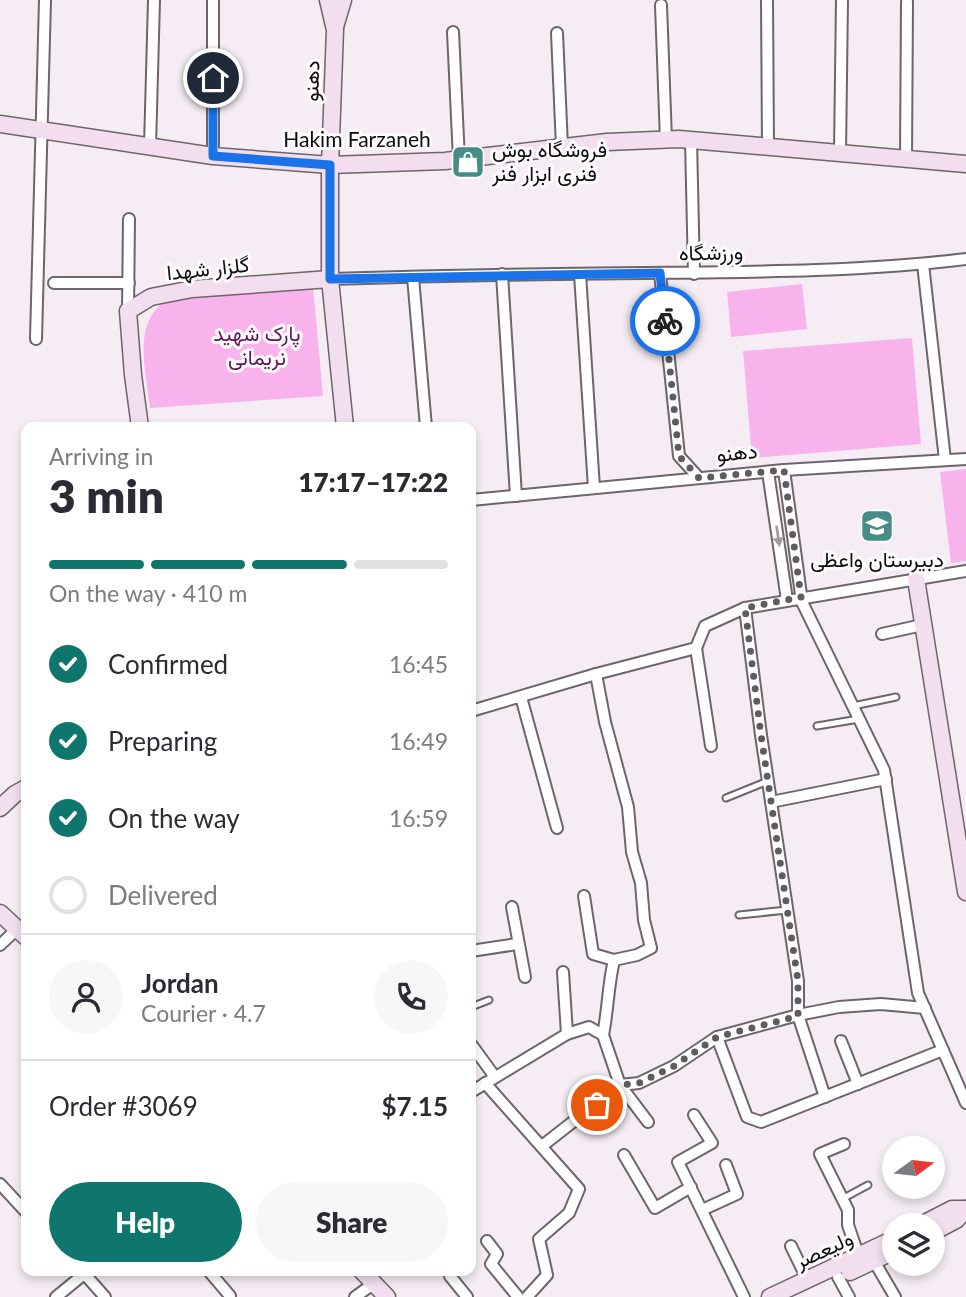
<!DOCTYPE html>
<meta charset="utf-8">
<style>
body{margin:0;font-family:Lato,Vazirmatn,sans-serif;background:#f7f7f7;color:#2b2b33;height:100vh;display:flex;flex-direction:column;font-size:26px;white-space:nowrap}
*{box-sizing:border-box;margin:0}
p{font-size:23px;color:#7c7c81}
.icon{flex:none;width:38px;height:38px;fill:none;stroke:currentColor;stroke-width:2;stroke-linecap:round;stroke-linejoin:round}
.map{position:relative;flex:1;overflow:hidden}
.drawer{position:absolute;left:21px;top:422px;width:455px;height:854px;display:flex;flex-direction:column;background:#fff;border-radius:14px;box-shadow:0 4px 10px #0003}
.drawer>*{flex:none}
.needle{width:46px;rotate:75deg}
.fabs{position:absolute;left:882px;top:1136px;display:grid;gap:14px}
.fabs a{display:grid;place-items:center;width:63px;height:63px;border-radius:50%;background:#fff;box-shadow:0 4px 10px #0003;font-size:35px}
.pin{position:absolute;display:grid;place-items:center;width:60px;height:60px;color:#fff;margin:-30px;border:4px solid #fff;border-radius:50%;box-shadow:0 2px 7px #0007}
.courier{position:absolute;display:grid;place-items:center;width:70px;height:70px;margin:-35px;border:5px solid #1a73e8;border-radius:50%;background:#fff;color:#222;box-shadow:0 2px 9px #0007}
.head em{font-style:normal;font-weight:800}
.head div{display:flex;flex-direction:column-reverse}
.head{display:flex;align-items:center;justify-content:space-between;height:119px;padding:0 28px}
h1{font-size:46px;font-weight:800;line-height:52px}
.bar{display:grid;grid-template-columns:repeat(4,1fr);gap:10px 7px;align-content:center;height:84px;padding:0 28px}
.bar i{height:9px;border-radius:5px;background:#e1e1e2}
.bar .on{background:#0f766e}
.bar p{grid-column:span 4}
.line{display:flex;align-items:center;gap:18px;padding:0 28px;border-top:2px solid #e1e1e2}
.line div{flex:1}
.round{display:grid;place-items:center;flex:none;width:74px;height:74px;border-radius:37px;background:#f7f7f7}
ol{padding:0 28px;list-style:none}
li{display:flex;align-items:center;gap:21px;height:77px}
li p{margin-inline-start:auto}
li .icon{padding:7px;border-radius:50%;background:#0f766e;color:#fff;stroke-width:4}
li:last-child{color:#7c7c81}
li i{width:38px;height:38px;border:4px solid #e1e1e2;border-radius:50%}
.primary-button{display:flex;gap:14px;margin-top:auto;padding:14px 28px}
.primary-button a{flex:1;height:80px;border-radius:42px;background:#0f766e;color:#fff;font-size:28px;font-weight:800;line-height:80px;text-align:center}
.primary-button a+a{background:#f7f7f7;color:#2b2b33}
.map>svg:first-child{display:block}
</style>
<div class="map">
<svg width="966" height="1297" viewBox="0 0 966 1297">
<rect width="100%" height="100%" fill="#f5edf3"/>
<g fill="#f9b3ec">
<polygon points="802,284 807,329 731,337 727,292"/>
<path d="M313 287 323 396 150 408C146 371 131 322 168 299Z"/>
<polygon points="912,338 921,444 752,458 743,351"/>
<polygon points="966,469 966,561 951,563 940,472"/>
</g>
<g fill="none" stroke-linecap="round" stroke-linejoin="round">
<defs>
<g id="lane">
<polyline points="853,706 896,697"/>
<polyline points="817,726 859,719"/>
<polyline points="726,798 768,781"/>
<polyline points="739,915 787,910"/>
<polyline points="471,1007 489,1000"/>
<polyline points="842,1199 868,1185"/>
</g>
<g id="street">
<polyline points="767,0 768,146"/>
<polyline points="661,5 666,140"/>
<polyline points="453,32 459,160"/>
<polyline points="557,33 562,147"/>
<polyline points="691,140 694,274"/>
<polyline points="150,147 154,0"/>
<polyline points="840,153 842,0"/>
<polyline points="213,156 213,0"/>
<polyline points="906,159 907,2"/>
<polyline points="923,264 945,460"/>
<polyline points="660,273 679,456 699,478"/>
<polyline points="502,274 516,496"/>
<polyline points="580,274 594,488"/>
<polyline points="413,277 426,427"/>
<path d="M330 279C434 276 539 274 643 273 750 272 859 272 966 259"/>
<polyline points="54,283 129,283"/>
<polyline points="128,311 129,219"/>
<polyline points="36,339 45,0"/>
<polyline points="784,470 802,602 884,770 918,993 966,1103"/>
<polyline points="768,472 787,600"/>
<polyline points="471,500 784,470 966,459"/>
<polyline points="745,608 761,735 798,981 798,1015 825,1097"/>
<polyline points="882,634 922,625"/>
<polyline points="696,648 711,746"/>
<path d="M596 674 605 722 628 807 632 852 641 883 644 920 651 948 637 955 614 960C608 985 608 1010 603 1035"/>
<polyline points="521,697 557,828"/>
<polyline points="471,711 596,674 696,648 705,626 745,608 966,571"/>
<polyline points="771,802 886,779"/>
<polyline points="584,896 593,954 614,960"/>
<polyline points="512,907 525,977"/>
<polyline points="0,945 17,929"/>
<polyline points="471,951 517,944"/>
<polyline points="563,972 567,1034"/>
<polyline points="717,1037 747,1117 761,1122 943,1050"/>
<polyline points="841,1041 858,1084"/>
<polyline points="471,1044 495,1077"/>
<polyline points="485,1083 579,1189 569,1213 539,1239 547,1275 527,1297"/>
<polyline points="471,1092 567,1034 589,1027 603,1035 620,1085 648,1122"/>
<polyline points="694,1115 712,1143 678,1162 744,1297"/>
<polyline points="844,1144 820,1154 848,1210 848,1225 859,1257"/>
<polyline points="542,1146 620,1085 639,1083 674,1066 717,1037 798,1015 839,1007 881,1004 925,1008"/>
<polyline points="624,1155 655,1208 691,1187"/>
<polyline points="0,1184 26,1212"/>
<polyline points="702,1210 737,1194 726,1165"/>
<polyline points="487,1241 497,1254 491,1264 518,1297"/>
<polyline points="791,1246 808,1281"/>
<polyline points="874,1261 895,1297"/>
<polyline points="81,1270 105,1297"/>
<polyline points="208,1270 230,1296"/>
<polyline points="450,1276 467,1297"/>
<polyline points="838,1277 849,1297"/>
<polyline points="56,1297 89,1270"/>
<polyline points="355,1297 373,1284"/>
</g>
<g id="secondary">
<polyline points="328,0 335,30 330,165 330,279 345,427"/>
<polyline points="335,27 343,0"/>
<polyline points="0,124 213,156 330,165 445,161 607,142 679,139 966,164"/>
<polyline points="140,427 133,375 128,311 151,297 192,289 330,279"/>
<polyline points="916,579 966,892"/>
<polyline points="0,808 15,794 26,788"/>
<polyline points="0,913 26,937"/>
<polyline points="921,1225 952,1209 966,1209"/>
<polyline points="933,1232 956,1220 966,1209"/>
<polyline points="361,1270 387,1297"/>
<polyline points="850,1272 894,1251"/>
<polyline points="770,1297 894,1239"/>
</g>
</defs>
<use href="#lane" stroke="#6d656b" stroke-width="9"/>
<use href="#street" stroke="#6d656b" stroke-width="14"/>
<use href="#secondary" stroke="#6d656b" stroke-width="19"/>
<use href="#lane" stroke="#fff" stroke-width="5"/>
<use href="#street" stroke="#fff" stroke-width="10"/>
<use href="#secondary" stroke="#f2deee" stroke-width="16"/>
</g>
<defs><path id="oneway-solid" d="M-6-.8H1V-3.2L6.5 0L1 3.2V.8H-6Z" transform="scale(1.75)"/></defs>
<use fill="#9f9e9f" href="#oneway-solid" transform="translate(778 536) rotate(82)"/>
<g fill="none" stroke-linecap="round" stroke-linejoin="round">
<polyline stroke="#605b5e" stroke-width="7" stroke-dasharray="0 12.6" points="597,1105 620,1085 639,1083 674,1066 717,1037 798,1016 798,981 761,735 745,608 801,597 784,470 699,478 679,456 665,321"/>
<polyline stroke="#1a73e8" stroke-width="9" points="213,78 213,156 330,165 330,279 660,273 665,321"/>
</g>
<defs>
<symbol id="shop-square" viewBox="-11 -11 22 22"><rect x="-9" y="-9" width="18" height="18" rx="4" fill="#478d87" stroke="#fefcfe"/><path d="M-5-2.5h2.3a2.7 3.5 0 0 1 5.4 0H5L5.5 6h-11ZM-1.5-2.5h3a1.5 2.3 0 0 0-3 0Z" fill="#fff"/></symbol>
<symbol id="school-square" viewBox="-11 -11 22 22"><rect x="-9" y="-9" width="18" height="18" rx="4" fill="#478d87" stroke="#fefcfe"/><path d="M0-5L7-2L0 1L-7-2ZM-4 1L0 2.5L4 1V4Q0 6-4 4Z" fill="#fff"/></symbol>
</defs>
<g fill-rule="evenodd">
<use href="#shop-square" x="449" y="143" width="38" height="38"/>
<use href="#school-square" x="858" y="507" width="38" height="38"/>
</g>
<g text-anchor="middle" stroke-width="6" stroke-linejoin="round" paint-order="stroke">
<g font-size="21" fill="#0f0c0e" stroke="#fefcfe">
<text transform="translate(312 81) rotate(-88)" y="7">دهنو</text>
<text x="357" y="147">Hakim Farzaneh</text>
<text transform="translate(711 253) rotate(-1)" y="7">ورزشگاه</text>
<text transform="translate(208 269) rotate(-6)" y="7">گلزار شهدا</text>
<text transform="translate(737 453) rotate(-5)" y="7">دهنو</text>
<text transform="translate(824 1250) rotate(-25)" y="7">ولیعصر</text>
</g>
<g font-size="21" fill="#0f0c0e" stroke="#fefcfe" text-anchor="start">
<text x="492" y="157">فروشگاه بوش<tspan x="492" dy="24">فنری ابزار فنر</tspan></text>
<text x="877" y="567" text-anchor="middle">دبیرستان واعظی</text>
</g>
<g font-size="21" fill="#64115b" stroke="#fefcfe">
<text x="257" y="341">پارک شهید<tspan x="257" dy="24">نریمانی</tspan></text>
</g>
</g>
</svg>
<div class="fabs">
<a><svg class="needle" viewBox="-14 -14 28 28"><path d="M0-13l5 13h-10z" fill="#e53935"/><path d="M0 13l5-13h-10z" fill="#7c7c81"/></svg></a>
<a><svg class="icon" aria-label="layers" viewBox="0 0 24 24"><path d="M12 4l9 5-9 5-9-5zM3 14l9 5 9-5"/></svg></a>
</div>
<div class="pin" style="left:597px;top:1105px;background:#ea580c"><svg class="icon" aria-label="bag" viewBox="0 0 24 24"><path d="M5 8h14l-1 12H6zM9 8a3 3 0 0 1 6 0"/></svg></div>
<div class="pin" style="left:213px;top:78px;background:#1f2937"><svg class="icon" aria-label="home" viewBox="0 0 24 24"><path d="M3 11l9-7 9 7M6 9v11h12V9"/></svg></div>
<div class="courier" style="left:665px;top:321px"><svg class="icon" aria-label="bike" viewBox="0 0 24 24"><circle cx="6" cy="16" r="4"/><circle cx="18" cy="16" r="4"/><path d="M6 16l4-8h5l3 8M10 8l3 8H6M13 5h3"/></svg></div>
<section class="drawer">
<div class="head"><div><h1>3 min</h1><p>Arriving in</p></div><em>17:17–17:22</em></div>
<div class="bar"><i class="on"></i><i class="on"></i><i class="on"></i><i></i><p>On the way · 410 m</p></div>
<ol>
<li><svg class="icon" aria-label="check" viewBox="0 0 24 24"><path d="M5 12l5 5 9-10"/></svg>Confirmed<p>16:45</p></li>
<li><svg class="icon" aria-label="check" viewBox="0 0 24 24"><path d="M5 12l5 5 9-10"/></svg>Preparing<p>16:49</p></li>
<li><svg class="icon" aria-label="check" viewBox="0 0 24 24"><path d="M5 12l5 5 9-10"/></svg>On the way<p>16:59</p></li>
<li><i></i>Delivered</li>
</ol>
<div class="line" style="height:126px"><a class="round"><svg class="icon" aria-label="person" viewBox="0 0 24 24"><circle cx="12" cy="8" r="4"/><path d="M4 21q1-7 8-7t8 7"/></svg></a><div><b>Jordan</b><p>Courier · 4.7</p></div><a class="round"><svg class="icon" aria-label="phone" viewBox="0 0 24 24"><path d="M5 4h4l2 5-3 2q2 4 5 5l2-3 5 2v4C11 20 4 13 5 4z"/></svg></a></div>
<div class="line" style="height:91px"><div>Order #3069</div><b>$7.15</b></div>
<div class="primary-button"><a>Help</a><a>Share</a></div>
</section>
</div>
